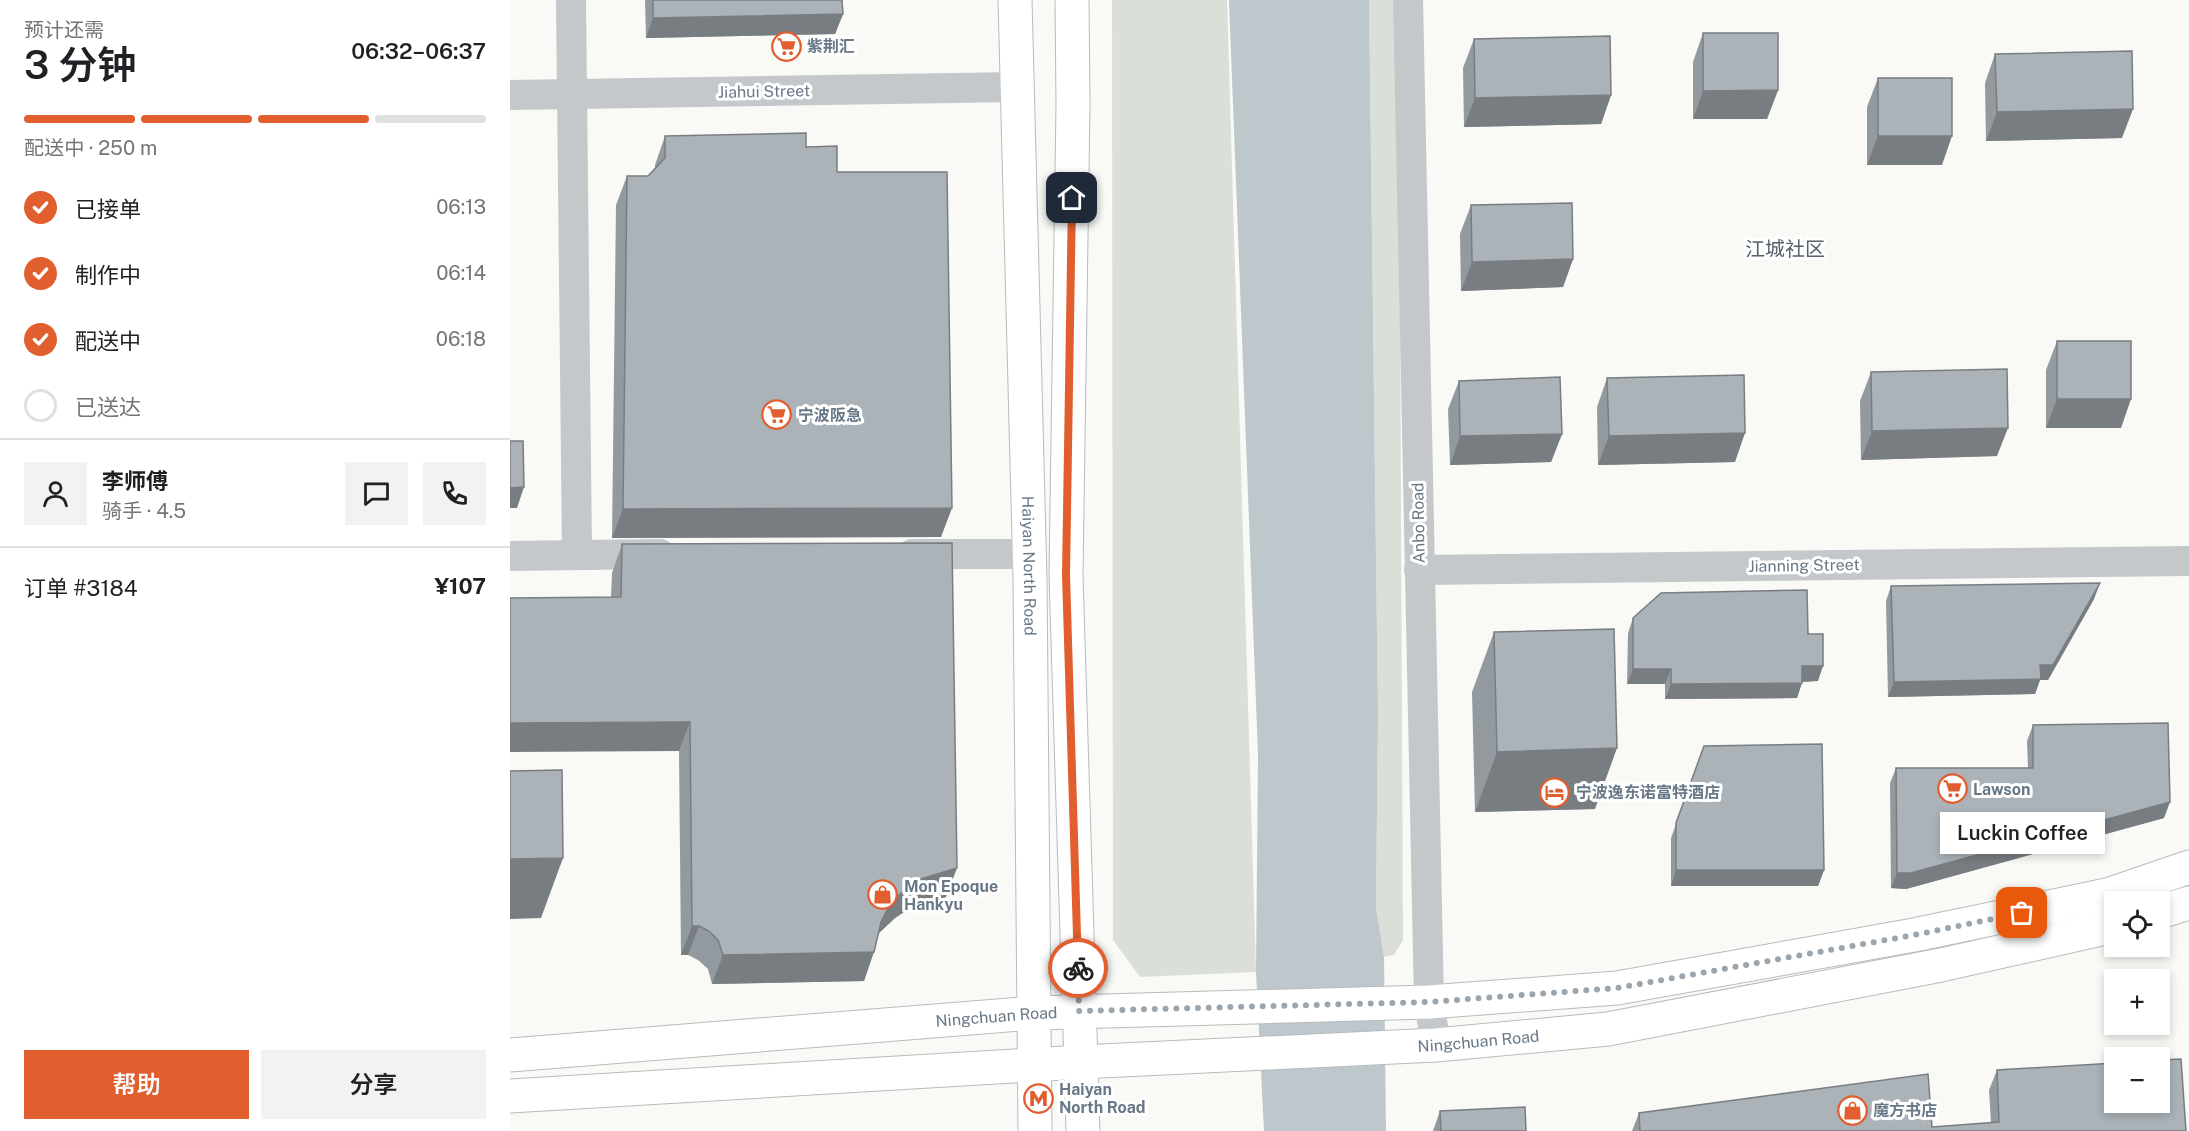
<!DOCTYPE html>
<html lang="zh">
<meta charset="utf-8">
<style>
body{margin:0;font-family:"Public Sans","Noto Sans SC",sans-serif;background:#f2f2f2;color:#202124;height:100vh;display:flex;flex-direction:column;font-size:22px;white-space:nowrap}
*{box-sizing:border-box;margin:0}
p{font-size:20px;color:#757577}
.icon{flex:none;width:33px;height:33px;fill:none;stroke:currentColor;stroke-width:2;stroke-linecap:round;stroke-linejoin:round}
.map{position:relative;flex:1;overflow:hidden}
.drawer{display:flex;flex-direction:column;background:#fff;width:510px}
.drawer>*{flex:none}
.fabs{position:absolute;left:1594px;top:891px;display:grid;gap:12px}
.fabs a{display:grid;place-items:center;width:66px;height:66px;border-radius:0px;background:#fff;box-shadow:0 3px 9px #0003;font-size:30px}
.pin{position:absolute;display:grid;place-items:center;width:51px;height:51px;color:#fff;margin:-26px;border-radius:12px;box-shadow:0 3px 9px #0006}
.courier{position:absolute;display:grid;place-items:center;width:60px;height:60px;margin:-30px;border:4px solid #e15e2e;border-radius:50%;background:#fff;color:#222;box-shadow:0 2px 8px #0007}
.bubble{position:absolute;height:42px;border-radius:0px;background:#fff;box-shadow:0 3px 9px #0003;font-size:20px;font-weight:600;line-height:42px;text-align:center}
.head em{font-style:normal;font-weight:600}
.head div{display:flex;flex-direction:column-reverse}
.head{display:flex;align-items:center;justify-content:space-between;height:102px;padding:0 24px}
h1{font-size:39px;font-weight:600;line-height:45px}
.bar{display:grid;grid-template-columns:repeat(4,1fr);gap:9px 6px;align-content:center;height:72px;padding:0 24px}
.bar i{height:8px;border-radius:4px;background:#e0e0e0}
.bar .active{background:#e15e2e}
.bar p{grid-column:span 4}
.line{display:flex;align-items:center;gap:15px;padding:0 24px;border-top:2px solid #e0e0e0}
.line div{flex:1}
.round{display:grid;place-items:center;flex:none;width:63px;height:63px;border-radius:0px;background:#f2f2f2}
ol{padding:0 24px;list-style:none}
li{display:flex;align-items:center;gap:18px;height:66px}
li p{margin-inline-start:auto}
li .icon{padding:6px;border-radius:50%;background:#e15e2e;color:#fff;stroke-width:4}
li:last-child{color:#757577}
li i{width:33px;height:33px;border:3px solid #e0e0e0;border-radius:50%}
.button{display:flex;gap:12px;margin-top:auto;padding:12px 24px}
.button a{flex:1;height:69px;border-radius:0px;background:#e15e2e;color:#fff;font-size:24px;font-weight:600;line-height:69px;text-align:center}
.button a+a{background:#f2f2f2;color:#202124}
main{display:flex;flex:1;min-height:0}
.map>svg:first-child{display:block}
</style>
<main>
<section class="drawer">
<div class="head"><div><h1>3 分钟</h1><p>预计还需</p></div><em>06:32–06:37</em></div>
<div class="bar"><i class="active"></i><i class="active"></i><i class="active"></i><i></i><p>配送中 · 250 m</p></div>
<ol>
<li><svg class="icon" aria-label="check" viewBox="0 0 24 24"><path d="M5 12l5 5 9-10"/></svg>已接单<p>06:13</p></li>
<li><svg class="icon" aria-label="check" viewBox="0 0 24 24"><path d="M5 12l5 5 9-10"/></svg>制作中<p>06:14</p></li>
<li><svg class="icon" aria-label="check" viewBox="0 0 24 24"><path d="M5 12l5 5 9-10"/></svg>配送中<p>06:18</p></li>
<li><i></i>已送达</li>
</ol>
<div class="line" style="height:108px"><a class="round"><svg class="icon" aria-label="person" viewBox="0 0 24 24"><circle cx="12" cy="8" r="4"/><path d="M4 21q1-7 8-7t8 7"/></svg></a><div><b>李师傅</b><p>骑手 · 4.5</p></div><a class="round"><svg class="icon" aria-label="chat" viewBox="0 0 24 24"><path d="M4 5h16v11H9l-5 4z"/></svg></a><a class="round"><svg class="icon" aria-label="phone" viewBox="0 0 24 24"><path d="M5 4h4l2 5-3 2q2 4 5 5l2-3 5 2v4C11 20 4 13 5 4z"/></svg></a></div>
<div class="line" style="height:78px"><div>订单 #3184</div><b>¥107</b></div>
<div class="button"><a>帮助</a><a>分享</a></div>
</section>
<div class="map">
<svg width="1679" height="1131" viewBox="0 0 1679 1131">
<rect width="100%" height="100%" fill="#f9f9f6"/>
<g fill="#dae0d7">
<polygon points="602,0 717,0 746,972 630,977 603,940"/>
<polygon points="859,0 885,0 890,293 893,940 884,955 874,957 866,907 868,715"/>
</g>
<polygon fill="#bec8cc" points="719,0 859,0 868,715 866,907 874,957 876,1131 754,1131 746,972 748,755"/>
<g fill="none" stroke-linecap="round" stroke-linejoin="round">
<defs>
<g id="major">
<path id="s1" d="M505 0 520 578 525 1131"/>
<polyline points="562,0 563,104 556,575 573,1131"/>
<polyline points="1650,912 1679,903"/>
<path id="s2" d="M0 1055 524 1013 919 1002 1107 988 1404 935 1597 895 1679 867"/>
<path id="s3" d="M0 1096 571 1062 926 1045 1098 1029 1431 965 1605 926"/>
</g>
</defs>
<use href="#major" stroke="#b7bbbf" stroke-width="35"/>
<g stroke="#c4c8cb" stroke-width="30">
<polyline points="61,0 67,554"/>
<polyline points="898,0 919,1002 926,1045"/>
<polyline points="0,95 508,87"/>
<polyline points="402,554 520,554"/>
<polyline points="0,556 150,554"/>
<polyline points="909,570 1679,561"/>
</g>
<use href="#major" stroke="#fff" stroke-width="33"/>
</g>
<g fill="#939a9f">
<polygon points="135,0 332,0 333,14 325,34 136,38"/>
<polygon points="1193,33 1268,90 1257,119 1183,119 1183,62"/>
<polygon points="964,39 1101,95 1091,124 954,127 953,68"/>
<polygon points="1485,54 1612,138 1476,141 1475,83"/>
<polygon points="1368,78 1432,165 1357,165 1357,107"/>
<polygon points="155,136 296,147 327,172 431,537 102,538 106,205 117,176 138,176 145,169 145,165"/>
<polygon points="961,205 1063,259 1053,287 951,291 950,234"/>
<polygon points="1547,341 1611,428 1536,428 1536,370"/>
<polygon points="1361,372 1487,456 1351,460 1350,401"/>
<polygon points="1097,378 1225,462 1088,465 1087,407"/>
<polygon points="949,381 1052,434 1041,462 940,465 938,409"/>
<polygon points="112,544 436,897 400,908 385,918 369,933 354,981 202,984 198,969 188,960 178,955 171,955 169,751 101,597 102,573"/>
<polygon points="1381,586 1584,599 1538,680 1530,680 1525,694 1378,697 1376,601"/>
<polygon points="1123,618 1298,634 1308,681 1292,682 1287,698 1155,699 1155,684 1117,684 1118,633"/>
<polygon points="984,632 1085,809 965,812 962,692"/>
<polygon points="1523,725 1654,818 1396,889 1381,888 1380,783 1386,768 1518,768 1517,741"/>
<polygon points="1194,746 1314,870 1308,886 1161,886 1161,838"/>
<polygon points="1487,1070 1676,1131 1122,1131 1129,1113 1422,1127 1481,1123 1479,1090"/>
<polygon points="930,1111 1016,1131 923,1131"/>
</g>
<g fill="#787d82">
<polygon points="333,14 325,34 136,38 143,18"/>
<polygon points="1268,90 1257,119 1183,119 1193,91"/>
<polygon points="1101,95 1091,124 954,127 965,98"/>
<polygon points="1623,109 1612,138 1476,141 1487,112"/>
<polygon points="1368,136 1442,136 1432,165 1357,165"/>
<polygon points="1063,259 1053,287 951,291 962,262"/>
<polygon points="1547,399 1621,399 1611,428 1536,428"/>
<polygon points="1498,428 1487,456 1351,460 1362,431"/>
<polygon points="1235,433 1225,462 1088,465 1099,436"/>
<polygon points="1052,434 1041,462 940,465 950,436"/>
<polygon points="14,487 7,508 0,508 0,488"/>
<polygon points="442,508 431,537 102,538 113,509"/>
<polygon points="1590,583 1584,599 1538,680 1530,680 1525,694 1378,697 1384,682 1530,665"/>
<polygon points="1292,666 1313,666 1308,681 1286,682"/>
<polygon points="1123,669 1161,669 1155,684 1117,684"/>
<polygon points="1292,683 1287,698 1155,699 1161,684"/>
<polygon points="180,722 169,751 0,752 0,723"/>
<polygon points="1107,748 1085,809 965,812 987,752"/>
<polygon points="1660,802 1654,818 1396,889 1381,888 1387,873"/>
<polygon points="53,858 31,918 0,919 0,859"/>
<polygon points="447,868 436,897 400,908 385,918 369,933 360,951 371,922 380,904 395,889 411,879"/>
<polygon points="1166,870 1314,870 1308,886 1161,886"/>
<polygon points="182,926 189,926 178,955 171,955"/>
<polygon points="364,952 354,981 202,984 213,955"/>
</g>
<g fill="#abb3b9" stroke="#787d82" stroke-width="1.5">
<polygon points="143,0 332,0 333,14 143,18"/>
<polygon points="1193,33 1268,33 1268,90 1193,91"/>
<polygon points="1100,36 1101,95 965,98 964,39"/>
<polygon points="1622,51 1623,109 1487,112 1485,54"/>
<rect x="1368" y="78" width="74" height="58"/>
<polygon points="296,133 296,147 327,146 327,172 437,172 442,508 113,509 117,176 138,176 155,158 155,136"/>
<polygon points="1062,203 1063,259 962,262 961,205"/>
<rect x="1547" y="341" width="74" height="58"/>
<polygon points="1497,369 1498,428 1362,431 1361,372"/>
<polygon points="1234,375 1235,433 1099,436 1097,378"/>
<polygon points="1050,377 1052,434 950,436 949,381"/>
<polygon points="0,441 13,441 14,487 0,488"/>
<polygon points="442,543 447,868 411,879 395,889 380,904 371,922 364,952 213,955 208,940 199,931 189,926 182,926 180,722 0,723 0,598 111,597 112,544"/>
<polygon points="1590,583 1543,665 1530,665 1531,679 1384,682 1381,586"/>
<polygon points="1297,590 1298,634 1313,634 1313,666 1292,666 1292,683 1161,684 1161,669 1123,669 1123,618 1151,593"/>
<polygon points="1104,629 1107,748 987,752 984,632"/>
<polygon points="1658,723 1660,802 1401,873 1387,873 1386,768 1523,768 1523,725"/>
<polygon points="1312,744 1314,870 1166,870 1166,823 1194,746"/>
<polygon points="52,770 53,858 0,859 0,771"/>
<polygon points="1671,1059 1676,1131 1130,1131 1129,1113 1418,1074 1422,1127 1489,1122 1487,1070 1605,1063 1605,1102 1650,1102 1650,1060"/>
<polygon points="1015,1107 1016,1131 931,1131 930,1111"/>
</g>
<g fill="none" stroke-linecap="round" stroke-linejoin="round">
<polyline stroke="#9ba5ae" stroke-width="6" stroke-dasharray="0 10.8" points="568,968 569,1011 919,1002 1107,988 1404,935 1512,913"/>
<polyline stroke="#e15e2e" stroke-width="8" points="562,198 556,575 568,968"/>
</g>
<defs>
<symbol id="supermarket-ring" viewBox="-11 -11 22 22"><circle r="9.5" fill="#fff" stroke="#e15e2e" stroke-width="1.5"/><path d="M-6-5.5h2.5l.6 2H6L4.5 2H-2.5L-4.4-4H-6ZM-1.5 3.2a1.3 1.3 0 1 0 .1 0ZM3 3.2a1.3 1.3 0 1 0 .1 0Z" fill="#e15e2e"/></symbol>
<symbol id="hotel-ring" viewBox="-11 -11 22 22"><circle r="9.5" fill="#fff" stroke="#e15e2e" stroke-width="1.5"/><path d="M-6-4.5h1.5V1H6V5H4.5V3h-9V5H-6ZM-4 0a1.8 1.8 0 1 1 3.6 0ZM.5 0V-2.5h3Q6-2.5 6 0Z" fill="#e15e2e"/></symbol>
<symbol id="shop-ring" viewBox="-11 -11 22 22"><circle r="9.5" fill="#fff" stroke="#e15e2e" stroke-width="1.5"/><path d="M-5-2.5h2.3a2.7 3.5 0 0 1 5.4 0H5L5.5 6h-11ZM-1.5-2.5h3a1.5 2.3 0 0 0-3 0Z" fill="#e15e2e"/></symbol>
<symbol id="metro-ring" viewBox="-11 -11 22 22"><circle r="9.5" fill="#fff" stroke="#e15e2e" stroke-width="1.5"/><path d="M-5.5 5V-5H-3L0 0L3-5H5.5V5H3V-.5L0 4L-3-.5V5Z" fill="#e15e2e"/></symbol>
</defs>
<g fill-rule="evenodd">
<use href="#supermarket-ring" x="260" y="30" width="33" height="33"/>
<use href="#supermarket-ring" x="250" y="398" width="33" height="33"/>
<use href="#supermarket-ring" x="1426" y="772" width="33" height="33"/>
<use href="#hotel-ring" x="1028" y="776" width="33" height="33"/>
<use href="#shop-ring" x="356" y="878" width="33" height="33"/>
<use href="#metro-ring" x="512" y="1082" width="33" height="33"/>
<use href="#shop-ring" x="1326" y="1094" width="33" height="33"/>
</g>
<g text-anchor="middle" stroke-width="6" stroke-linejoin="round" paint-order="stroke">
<g font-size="16" font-weight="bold" fill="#687887" stroke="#fff" text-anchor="start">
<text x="297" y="52">紫荆汇</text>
<text x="288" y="421">宁波阪急</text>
<text x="1463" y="795">Lawson</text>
<text x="1066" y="798">宁波逸东诺富特酒店</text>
<text x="394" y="892">Mon Epoque<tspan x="394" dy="18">Hankyu</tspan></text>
<text x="549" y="1095">Haiyan<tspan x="549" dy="18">North Road</tspan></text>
<text x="1363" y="1116">魔方书店</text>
</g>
<g font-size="16" fill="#687887" stroke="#fff">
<text transform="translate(254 91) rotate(-1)" y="6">Jiahui Street</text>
<text transform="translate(908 523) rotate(-91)" y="6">Anbo Road</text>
<text dy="6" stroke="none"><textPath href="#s1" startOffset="566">Haiyan North Road</textPath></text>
<text transform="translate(1294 565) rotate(-1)" y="6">Jianning Street</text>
<text dy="6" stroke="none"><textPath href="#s2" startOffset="488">Ningchuan Road</textPath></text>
<text dy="6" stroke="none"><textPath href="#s3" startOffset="970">Ningchuan Road</textPath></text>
</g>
<g font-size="20" fill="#56616c" stroke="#fff">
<text x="1275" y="256">江城社区</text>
</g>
</g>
</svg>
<div class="fabs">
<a><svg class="icon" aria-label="locate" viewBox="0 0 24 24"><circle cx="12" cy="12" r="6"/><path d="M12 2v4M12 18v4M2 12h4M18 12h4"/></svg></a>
<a>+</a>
<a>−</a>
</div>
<div class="pin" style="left:1512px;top:913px;background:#ea580c"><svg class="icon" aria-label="bag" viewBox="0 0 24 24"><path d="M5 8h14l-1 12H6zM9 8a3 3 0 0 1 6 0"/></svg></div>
<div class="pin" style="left:562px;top:198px;background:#1f2937"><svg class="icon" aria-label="home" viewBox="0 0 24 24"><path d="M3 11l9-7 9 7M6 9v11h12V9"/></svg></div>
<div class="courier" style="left:568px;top:968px"><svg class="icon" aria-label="bike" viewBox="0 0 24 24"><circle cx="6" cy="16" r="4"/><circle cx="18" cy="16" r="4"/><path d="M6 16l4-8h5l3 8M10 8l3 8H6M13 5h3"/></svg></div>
<div class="bubble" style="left:1430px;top:812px;width:165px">Luckin Coffee</div>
</div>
</main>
